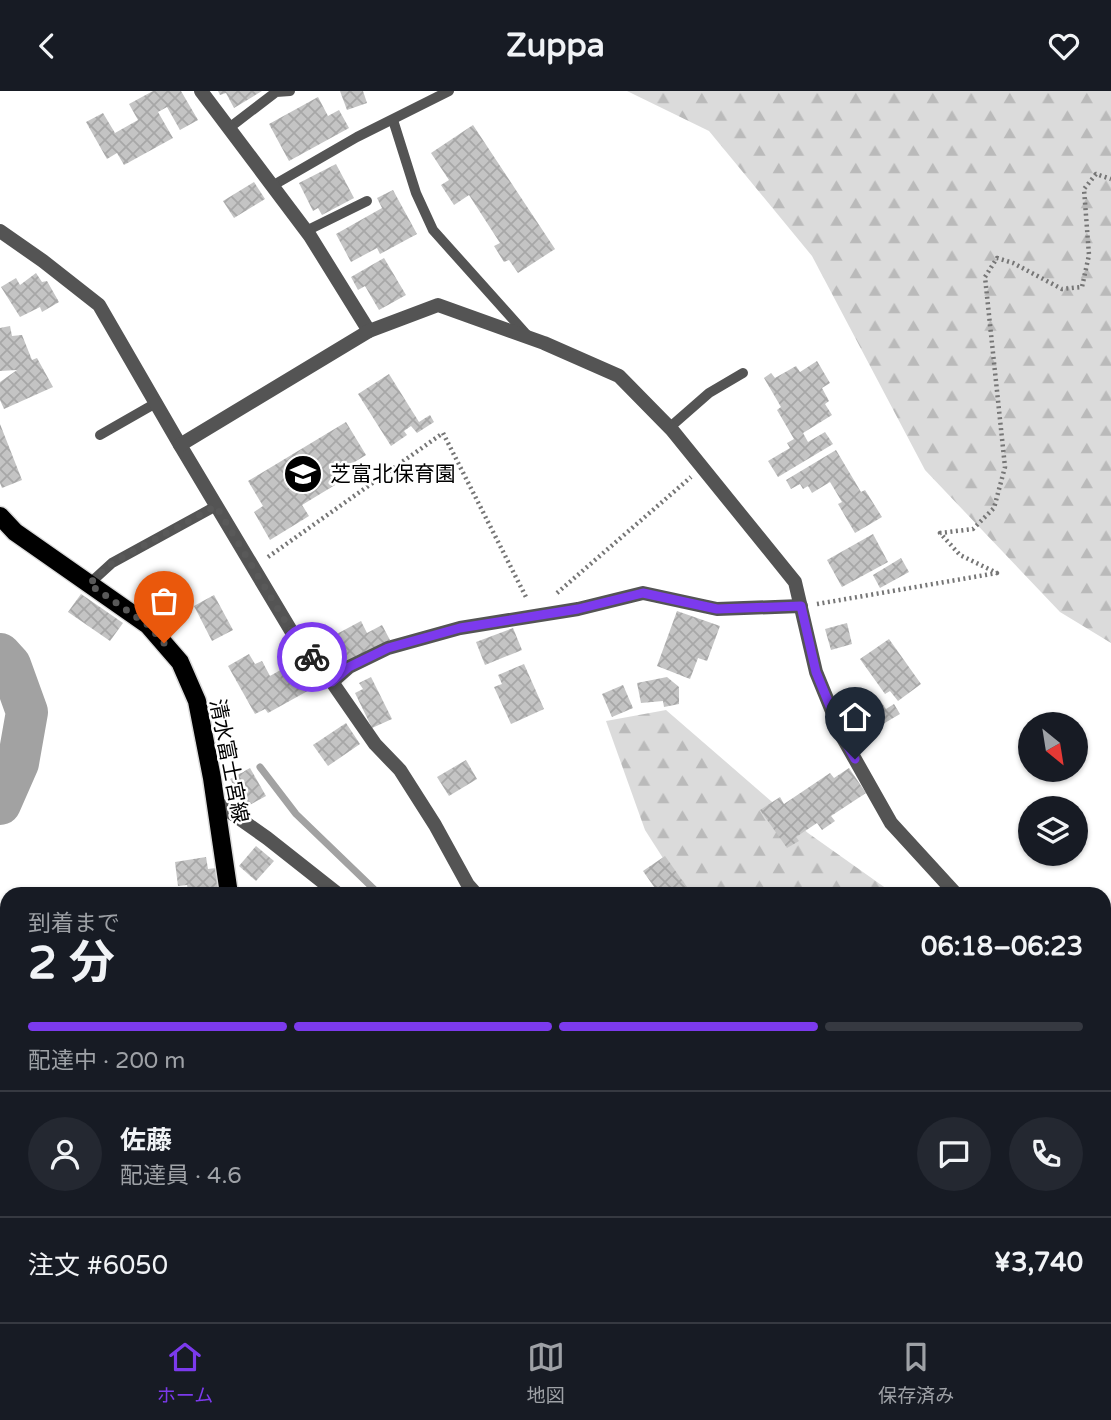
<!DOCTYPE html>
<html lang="ja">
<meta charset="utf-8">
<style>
body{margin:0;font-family:"Varela Round","Noto Sans JP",sans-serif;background:#242831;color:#f1f3f6;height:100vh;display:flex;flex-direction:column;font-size:26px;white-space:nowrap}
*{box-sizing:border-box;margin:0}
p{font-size:23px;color:#9ea1a6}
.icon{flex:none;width:38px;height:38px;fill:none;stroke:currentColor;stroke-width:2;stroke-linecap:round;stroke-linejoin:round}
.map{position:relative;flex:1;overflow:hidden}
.panel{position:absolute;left:0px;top:796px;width:1111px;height:436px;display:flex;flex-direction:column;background:#171b24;border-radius:21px 21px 0 0;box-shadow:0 2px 5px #0004}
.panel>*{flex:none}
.needle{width:46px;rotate:150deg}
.buttons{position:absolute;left:1018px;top:621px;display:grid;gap:14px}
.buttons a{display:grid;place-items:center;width:70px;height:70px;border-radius:50%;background:#171b24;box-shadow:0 2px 5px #0004;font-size:35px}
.pin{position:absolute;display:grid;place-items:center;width:60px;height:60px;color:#fff;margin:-72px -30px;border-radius:50% 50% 50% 0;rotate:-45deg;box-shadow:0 0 7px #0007}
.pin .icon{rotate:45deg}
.courier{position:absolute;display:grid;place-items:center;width:70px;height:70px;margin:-35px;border:5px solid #7c3aed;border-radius:50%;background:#fff;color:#222;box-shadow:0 2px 9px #0007}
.head em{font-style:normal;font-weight:700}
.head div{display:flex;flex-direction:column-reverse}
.head{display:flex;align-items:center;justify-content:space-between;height:119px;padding:0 28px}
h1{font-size:46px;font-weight:700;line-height:52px}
.bar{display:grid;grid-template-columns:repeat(4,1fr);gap:10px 7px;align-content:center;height:84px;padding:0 28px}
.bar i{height:9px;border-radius:5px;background:#363941}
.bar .active{background:#7c3aed}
.bar p{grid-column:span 4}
.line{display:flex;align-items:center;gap:18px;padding:0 28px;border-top:2px solid #363941}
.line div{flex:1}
.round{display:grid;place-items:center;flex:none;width:74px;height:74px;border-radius:37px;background:#242831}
header{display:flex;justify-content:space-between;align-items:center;height:91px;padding:0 28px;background:#171b24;font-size:32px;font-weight:700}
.tabs{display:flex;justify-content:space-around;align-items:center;height:98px;border-top:2px solid #363941;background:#171b24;font-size:19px;color:#9ea1a6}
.tabs a{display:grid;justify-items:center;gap:4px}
.tabs .active{color:#7c3aed}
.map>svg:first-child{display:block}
</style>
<header><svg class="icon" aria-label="back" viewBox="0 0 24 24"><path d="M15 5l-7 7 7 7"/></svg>Zuppa<svg class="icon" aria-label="heart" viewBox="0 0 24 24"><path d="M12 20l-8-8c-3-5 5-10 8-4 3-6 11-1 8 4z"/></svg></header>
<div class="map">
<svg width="1111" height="1231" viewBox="0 0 1111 1231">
<defs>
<pattern id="forest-firs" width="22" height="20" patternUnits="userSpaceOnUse" patternTransform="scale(1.75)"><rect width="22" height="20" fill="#dbdbdb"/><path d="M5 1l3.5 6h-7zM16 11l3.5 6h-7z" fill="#bababa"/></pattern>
<pattern id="building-cross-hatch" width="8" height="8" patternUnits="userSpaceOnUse" patternTransform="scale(1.75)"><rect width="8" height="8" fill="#c4c4c4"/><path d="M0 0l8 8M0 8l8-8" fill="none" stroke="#a7a7a7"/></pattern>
</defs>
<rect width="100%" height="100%" fill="#fff"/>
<g fill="url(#forest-firs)">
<polygon points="627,0 1111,0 1111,552 1060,521 925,379 812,165 709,40"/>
<polygon points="666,619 808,742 894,803 686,803 645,739 606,630"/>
<polygon points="1104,988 1111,994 1111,1193 1104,1187"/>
</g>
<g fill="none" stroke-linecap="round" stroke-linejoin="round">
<g stroke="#a2a2a2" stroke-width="7">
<polyline points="260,676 296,723 379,803"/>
<polyline points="807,1225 813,1231"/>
</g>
<polyline stroke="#a2a2a2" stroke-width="42" points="0,563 10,574 27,621 18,672 0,713"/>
</g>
<g fill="url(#building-cross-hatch)">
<polygon points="153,0 181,0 198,29 180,39 167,16 158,21 173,47 124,74 117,62 107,68 86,31 103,22 115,42 138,29 129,13"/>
<polygon points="218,0 262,0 234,17 226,2 220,4"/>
<polygon points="340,0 363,0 367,12 347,19"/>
<polygon points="318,6 328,25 339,19 349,37 289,70 269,33"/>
<polygon points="473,34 555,158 518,182 509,169 504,171 494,155 500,152 469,104 454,114 441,94 449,89 431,62"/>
<polygon points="336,73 354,107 322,124 318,117 313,120 299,92"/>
<polygon points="254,91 265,108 234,127 223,110"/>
<polygon points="393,99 417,143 380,163 377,157 351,171 336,143 382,117 377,107"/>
<polygon points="384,167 406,204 379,219 365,195 358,199 351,186"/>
<polygon points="36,182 42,191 47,190 59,211 42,221 40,216 20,226 1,196 16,187 20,194"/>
<polygon points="10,235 12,245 22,244 32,269 37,267 53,296 4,318 0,309 0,291 17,279 0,280 0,237"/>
<polygon points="817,270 830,292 822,297 829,310 825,313 832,324 803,342 808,351 825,341 833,353 778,386 768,370 790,357 787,352 794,348 777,319 781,316 764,287 771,282 775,287 796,275 800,281"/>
<polygon points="389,283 419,331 430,324 434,331 417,342 411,335 404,340 407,344 391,355 358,303"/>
<polygon points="346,331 366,364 330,386 335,394 302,414 309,425 270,449 254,421 263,415 248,390"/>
<polygon points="0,333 22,389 2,397 0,392"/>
<polygon points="836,359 861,401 865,399 882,426 855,442 838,413 842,411 830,391 812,402 808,395 803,398 800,393 791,398 786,389"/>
<polygon points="873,443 888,471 842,496 827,469"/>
<polygon points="901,467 909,481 880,497 873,484"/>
<polygon points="150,501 179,521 168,538 138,517"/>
<polygon points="81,503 123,532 110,550 68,521"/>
<polygon points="214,504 233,539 212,550 194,515"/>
<polygon points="677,520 720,535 707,570 698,567 690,588 657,575"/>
<polygon points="361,530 367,542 382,534 390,549 335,579 320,552"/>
<polygon points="847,532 852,553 831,559 825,538"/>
<polygon points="513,537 522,559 485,574 476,551"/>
<polygon points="889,548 921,593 898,610 890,600 885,603 860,568"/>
<polygon points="249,563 255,573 262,570 270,585 298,569 313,597 268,622 265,618 255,623 228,575"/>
<polygon points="524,573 544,618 511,633 494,596 502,593 498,584"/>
<polygon points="371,586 392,628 372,637 355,602 363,598 359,592"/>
<polygon points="667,586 679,596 679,613 664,616 663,610 641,612 637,592"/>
<polygon points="623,594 633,617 612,626 602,603"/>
<polygon points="849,598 862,619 880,609 886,618 894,613 900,623 854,650 846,636 851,632 836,606"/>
<polygon points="346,632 360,653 328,675 313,654"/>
<polygon points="466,669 477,688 449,705 437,686"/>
<polygon points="250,677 266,705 246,716 230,688"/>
<polygon points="849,677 866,702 831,725 835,730 822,739 817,732 796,746 799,750 787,757 760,719 780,706 784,713 830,682 834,687"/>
<polygon points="256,755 274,770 256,790 239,775"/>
<polygon points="665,765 689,799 684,803 659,803 643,780"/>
<polygon points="206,766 208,778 216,777 221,803 189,803 187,794 178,795 175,771"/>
</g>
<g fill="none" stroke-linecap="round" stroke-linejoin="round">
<defs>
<g id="primary">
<polyline points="0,425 15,441 148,534 180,571 197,610 212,687 229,803"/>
<polyline points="289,1225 289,1231"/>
</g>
</defs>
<use href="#primary" stroke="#dbdbdb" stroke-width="21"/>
<g stroke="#767676" stroke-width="4.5" stroke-dasharray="2 3.5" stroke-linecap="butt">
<polyline points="268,466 443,342 527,508"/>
<polyline points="557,502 691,386"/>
<polyline points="817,513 997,482 960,464 940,442 973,438 994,417 1005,376 985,186 997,167 1013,172 1062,198 1082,196 1089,164 1084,98 1096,83 1111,88"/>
</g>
<g stroke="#545454" stroke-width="10">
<polyline points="393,29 416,102 433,139 527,244"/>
<polyline points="229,37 276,1 290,0"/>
<polyline points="272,95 357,46 449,0"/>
<polyline points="306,140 367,110"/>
<polyline points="669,337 709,302 743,282"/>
<polyline points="100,344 156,312"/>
<polyline points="89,493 112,472 216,415"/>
</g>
<g stroke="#545454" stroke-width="14">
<polyline points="201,0 310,145 369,240"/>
<polyline points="0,140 43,170 99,214 180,354 296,548 332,591 375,653 400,679 435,734 468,794 476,803"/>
<polyline points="180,354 369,240 438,214 544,252 619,285 672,339 795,491 816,581 843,647 891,732 956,803"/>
<polyline points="332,591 349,576 388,557 460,537 578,518 643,502 717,518 801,515"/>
<polyline points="216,711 267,747 338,803"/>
<polyline points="1104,941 1111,945"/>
<polyline points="1104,1217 1111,1222"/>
<polyline points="248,1231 264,1225"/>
</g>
<use href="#primary" stroke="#000" stroke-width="18"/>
</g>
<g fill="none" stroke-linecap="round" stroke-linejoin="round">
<polyline stroke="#595959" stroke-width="7" stroke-dasharray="0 12.6" points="164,552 148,534 89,493 112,472 216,415 296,548 312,566"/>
<polyline stroke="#7c3aed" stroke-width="9" points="312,566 332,591 349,576 388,557 460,537 578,518 643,502 717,518 801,515 816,581 843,647 855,668"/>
</g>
<defs>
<symbol id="school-disc" viewBox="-11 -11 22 22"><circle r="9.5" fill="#000" stroke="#fff"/><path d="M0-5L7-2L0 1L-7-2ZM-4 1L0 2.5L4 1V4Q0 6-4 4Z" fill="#fff"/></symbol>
</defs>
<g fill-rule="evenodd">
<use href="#school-disc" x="281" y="361" width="44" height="44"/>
</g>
<g text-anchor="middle" stroke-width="5" stroke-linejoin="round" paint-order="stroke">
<g font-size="21" fill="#000" stroke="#fff" text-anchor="start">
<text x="330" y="390">芝富北保育園</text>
</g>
<g font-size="21" fill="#000" stroke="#fff">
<text transform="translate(229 670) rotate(79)" y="7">清水富士宮線</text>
</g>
</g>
</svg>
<div class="buttons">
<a><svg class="needle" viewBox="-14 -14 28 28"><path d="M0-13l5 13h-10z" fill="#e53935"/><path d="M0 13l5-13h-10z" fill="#9ea1a6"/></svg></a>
<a><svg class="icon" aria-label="layers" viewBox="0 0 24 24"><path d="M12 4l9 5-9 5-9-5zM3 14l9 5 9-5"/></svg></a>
</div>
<div class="pin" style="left:164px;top:552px;background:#ea580c"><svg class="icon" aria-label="bag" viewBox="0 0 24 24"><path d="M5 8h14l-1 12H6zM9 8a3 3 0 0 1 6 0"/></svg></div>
<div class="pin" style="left:855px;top:668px;background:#1f2937"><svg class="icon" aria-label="home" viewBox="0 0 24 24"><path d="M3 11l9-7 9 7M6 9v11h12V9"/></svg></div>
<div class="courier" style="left:312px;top:566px"><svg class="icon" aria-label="bike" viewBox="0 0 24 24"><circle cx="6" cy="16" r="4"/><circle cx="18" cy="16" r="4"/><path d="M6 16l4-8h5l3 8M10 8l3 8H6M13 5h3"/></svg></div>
<section class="panel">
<div class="head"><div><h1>2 分</h1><p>到着まで</p></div><em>06:18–06:23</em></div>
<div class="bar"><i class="active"></i><i class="active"></i><i class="active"></i><i></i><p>配達中 · 200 m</p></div>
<div class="line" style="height:126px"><a class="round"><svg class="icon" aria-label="person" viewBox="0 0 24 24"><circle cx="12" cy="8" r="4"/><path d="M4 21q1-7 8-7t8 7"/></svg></a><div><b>佐藤</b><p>配達員 · 4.6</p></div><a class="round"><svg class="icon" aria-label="chat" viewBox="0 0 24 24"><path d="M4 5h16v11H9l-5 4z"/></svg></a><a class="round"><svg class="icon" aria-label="phone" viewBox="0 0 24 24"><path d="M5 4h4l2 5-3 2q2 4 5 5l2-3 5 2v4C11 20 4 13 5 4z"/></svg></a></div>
<div class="line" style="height:91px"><div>注文 #6050</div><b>¥3,740</b></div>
</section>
</div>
<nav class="tabs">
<a class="active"><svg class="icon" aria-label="home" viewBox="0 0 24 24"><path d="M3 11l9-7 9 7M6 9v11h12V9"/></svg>ホーム</a>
<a><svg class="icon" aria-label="map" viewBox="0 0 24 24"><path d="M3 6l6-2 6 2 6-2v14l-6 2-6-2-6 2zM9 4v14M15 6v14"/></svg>地図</a>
<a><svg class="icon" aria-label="saved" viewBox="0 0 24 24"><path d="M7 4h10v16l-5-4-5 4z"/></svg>保存済み</a>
</nav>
